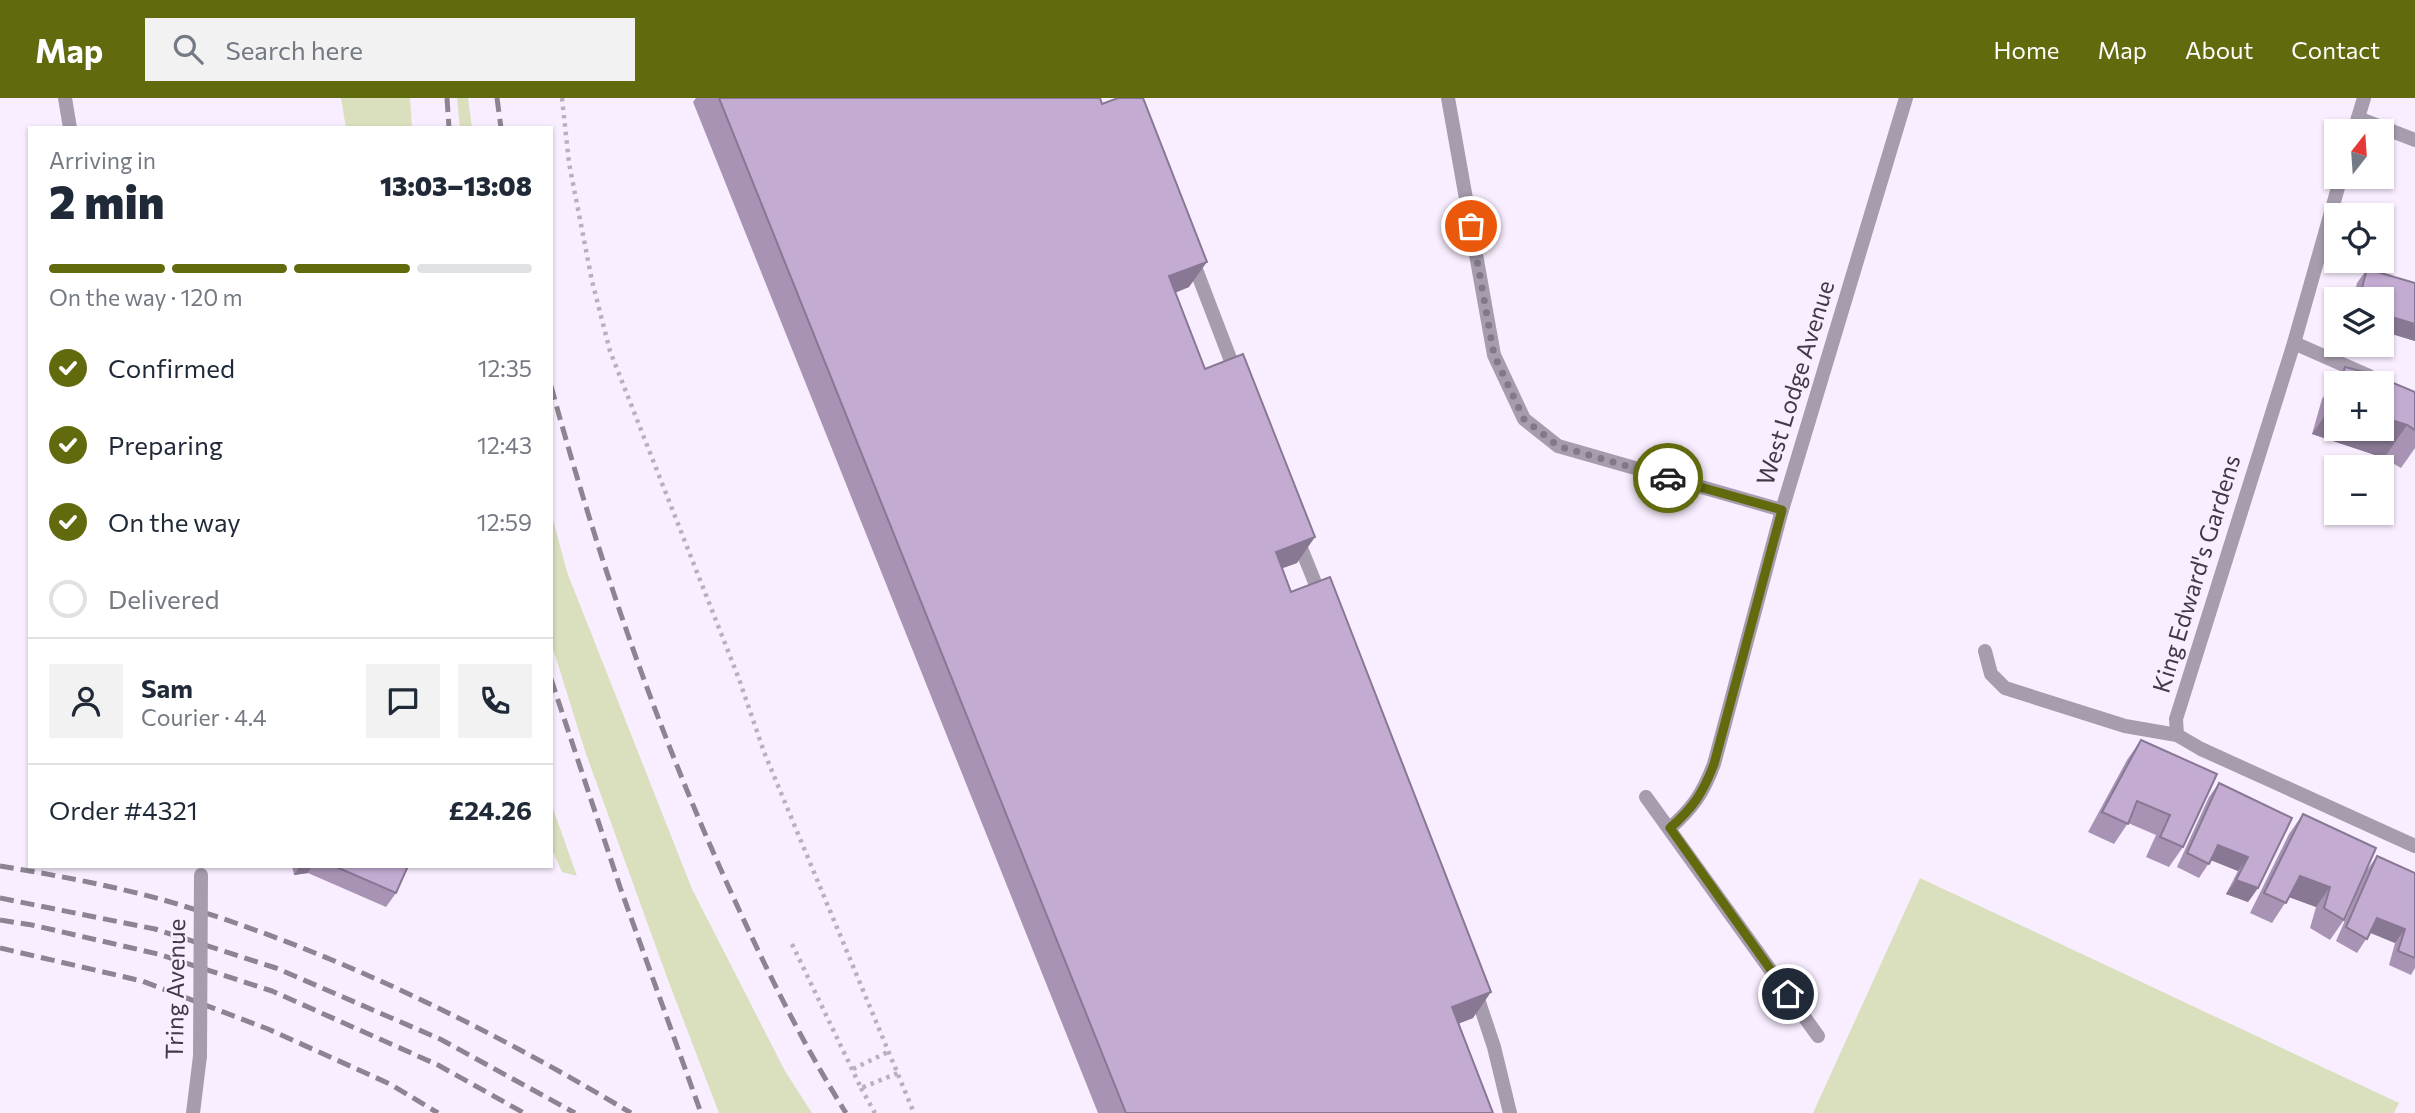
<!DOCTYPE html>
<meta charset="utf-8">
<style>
body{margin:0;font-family:Commissioner,sans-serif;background:#f2f2f3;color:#1f2937;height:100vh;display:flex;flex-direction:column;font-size:26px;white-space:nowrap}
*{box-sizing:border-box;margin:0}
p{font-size:23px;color:#747a83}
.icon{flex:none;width:38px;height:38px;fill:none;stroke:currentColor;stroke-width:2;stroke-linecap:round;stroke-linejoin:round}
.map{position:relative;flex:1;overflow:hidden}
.side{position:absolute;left:28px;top:28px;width:525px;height:742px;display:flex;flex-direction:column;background:#fff;border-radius:0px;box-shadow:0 2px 5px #0004}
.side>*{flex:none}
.needle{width:46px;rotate:17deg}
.tools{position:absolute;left:2324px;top:21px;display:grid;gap:14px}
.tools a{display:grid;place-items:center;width:70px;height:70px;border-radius:0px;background:#fff;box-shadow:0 2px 5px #0004;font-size:35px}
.pin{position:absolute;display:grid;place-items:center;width:60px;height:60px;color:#fff;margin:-30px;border:4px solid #fff;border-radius:50%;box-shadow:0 2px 7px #0007}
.courier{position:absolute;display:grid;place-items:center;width:70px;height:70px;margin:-35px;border:5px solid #626a0e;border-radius:50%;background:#fff;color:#222;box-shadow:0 2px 9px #0007}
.head em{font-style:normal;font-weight:800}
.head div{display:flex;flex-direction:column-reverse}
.head{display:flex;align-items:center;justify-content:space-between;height:119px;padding:0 21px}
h1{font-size:46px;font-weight:800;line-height:52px}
.bar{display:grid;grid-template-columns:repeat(4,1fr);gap:10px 7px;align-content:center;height:84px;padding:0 21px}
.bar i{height:9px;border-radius:5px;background:#e0e1e3}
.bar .on{background:#626a0e}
.bar p{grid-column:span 4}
.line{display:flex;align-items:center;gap:18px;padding:0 21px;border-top:2px solid #e0e1e3}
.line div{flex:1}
.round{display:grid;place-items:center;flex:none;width:74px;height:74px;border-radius:0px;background:#f2f2f3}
ol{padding:0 21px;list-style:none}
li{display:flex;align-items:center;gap:21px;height:77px}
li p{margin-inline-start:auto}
li .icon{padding:7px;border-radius:50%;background:#626a0e;color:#fff;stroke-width:4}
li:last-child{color:#747a83}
li i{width:38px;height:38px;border:4px solid #e0e1e3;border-radius:50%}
header{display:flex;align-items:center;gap:42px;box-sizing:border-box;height:98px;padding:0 35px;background:#626a0e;color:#fff}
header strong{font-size:33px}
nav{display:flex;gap:38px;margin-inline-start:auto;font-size:24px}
.search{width:490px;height:63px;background:#f2f2f3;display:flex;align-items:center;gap:18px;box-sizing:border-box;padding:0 24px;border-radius:0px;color:#747a83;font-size:26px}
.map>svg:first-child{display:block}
</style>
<header>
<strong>Map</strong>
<div class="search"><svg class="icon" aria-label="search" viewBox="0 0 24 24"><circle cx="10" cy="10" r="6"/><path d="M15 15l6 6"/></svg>Search here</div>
<nav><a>Home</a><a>Map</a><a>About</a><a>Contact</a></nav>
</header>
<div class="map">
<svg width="2415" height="1015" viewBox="0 0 2415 1015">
<rect width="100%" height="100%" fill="#f9eeff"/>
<g fill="#dadfbd">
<polygon points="341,0 410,0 412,30 346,30"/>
<polygon points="457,0 468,0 472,30 460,30"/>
<polygon points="551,414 567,474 692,791 785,973 812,1015 719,1015 668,882 585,653 551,544"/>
<polygon points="551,705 577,778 562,774 551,749"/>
<polygon points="1920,780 2399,1005 2394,1015 1813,1015"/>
</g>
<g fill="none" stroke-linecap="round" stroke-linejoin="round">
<g stroke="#b9afbe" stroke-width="4.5" stroke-dasharray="3.5 5" stroke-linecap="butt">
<polyline points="562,0 569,65 592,183 610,253 739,581 764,654 914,1015"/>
<polyline points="792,846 861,990 898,975"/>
<polyline points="853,971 890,953"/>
<polyline points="861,990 875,1015"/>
</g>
<g stroke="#a69cad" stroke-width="14">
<polyline points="1192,161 1236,276"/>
<polyline points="1297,440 1322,502"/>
<polyline points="1985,553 1991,576 2005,590 2125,628 2177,637"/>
<polyline points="1475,892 1494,949 1510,1015"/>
</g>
<g stroke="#a69cad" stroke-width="14">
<polyline points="65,0 70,30"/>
<polyline points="1448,0 1494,257 1524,321 1558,348 1782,412"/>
<polyline points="2358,20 2415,42"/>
<polyline points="2354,33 2364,0"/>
<polyline points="2341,79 2294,245 2176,621 2177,637 2201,651 2415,748"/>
<polyline points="2294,245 2369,278"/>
<polyline points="1646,699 1818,938"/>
<path d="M1670 730C1693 710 1703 695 1714 666L1782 412 1906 0"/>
<polyline points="193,1015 200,958"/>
</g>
<g stroke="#8d8491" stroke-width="5" stroke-dasharray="14 7" stroke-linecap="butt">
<polyline points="447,0 449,30"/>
<polyline points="497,0 501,30"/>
<path d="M551 288C600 467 658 635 735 803 768 875 804 948 846 1015"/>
<polyline points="551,581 620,789 701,1015"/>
<path d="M0 768C55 777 114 788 167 803 327 850 488 929 631 1015"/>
<polyline points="0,800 155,831 276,870 440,941 575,1015"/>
<polyline points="0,822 32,827 158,856 272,893 438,967 524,1015"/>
<polyline points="0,850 142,883 268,931 390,986 438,1015"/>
</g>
<polyline stroke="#a69cad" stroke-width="14" points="200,958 201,777"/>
</g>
<g fill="#a893b5" fill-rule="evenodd">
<polygon points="696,0 1100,0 1189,189 1175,195 1205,271 1297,465 1282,470 1291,494 1473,920 1459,925 1493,1015 1098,1015 693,4"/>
<polygon points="2367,171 2415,185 2415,243 2382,233 2382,201 2353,201 2357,185"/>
<path d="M2345 269 2415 294V350L2401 370 2384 360 2312 336 2322 301ZM2336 285H2382L2336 331Z"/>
<polygon points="2141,642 2183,749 2169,769 2146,759 2156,737 2128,725 2114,746 2088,734 2127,662"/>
<polygon points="2219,685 2258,790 2248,804 2226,796 2238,773 2211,762 2199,780 2177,769 2209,699"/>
<polygon points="2303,716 2344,822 2330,842 2310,830 2316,809 2289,799 2272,825 2250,815 2289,736"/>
<polygon points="2377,758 2415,775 2415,870 2411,877 2389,867 2395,845 2370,835 2357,855 2336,843 2367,772"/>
<polygon points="292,768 408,768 396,795 386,809 308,775 294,777"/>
</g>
<g fill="#887893">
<polygon points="1207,164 1189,189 1151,204 1169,178"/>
<polygon points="2382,216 2415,226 2415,243 2382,233"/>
<polygon points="2335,303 2336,304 2336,331 2382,331 2382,319 2407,327 2384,360 2312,336"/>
<polygon points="1315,439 1297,465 1258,479 1276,454"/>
<polygon points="2218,747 2248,759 2238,773 2208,761"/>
<polygon points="300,768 312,768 308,775 294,777"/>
<polygon points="2300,778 2330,789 2316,809 2286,798"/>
<polygon points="2236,782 2258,790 2248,804 2226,796"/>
<polygon points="2377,820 2405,831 2395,845 2367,833"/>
<polygon points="1491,894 1473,920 1435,935 1452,909"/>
</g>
<g fill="#c3abd2" stroke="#887893" stroke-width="2">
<polygon points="719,0 1100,0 1102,6 1118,0 1143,0 1207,164 1169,178 1205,271 1243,256 1315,439 1276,454 1291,494 1330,479 1491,894 1452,909 1493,1015 1126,1015"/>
<polygon points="2367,171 2415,185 2415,226 2382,216 2382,201 2359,201"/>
<polygon points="2345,269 2372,276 2415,294 2415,332 2407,327 2382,319 2382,285 2340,285"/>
<polygon points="2141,642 2217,676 2183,749 2160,739 2170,717 2137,703 2128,726 2102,714"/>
<polygon points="2219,685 2292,720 2258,790 2236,782 2248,759 2218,747 2209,766 2187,755"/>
<polygon points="2303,716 2376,750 2344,822 2324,810 2330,789 2300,778 2286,805 2264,795"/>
<polygon points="2377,758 2415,775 2415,860 2398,853 2405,831 2377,820 2367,841 2346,829"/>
<polygon points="334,768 408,768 396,795"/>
</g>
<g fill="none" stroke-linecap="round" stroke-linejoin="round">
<polyline stroke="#817986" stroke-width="7" stroke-dasharray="0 12.6" points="1471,128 1494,257 1524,321 1558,348 1668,380"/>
<path stroke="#626a0e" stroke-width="9" d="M1668 380 1782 412 1714 666C1703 695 1693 710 1670 730L1788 896"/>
</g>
<g text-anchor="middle" stroke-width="5" stroke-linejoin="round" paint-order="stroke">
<g font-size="24" fill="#413a45" stroke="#f9eeff">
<text transform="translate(1796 285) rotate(-73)" y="8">West Lodge Avenue</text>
<text transform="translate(2197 476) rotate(-73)" y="8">King Edward's Gardens</text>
<text transform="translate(176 891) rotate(-89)" y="8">Tring Avenue</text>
</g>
</g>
</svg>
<div class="tools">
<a><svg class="needle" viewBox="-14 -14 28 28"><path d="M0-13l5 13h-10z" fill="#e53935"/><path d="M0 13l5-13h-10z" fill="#747a83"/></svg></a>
<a><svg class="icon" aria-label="locate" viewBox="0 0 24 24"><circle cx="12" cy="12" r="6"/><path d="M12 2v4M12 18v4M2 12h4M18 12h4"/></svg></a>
<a><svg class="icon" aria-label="layers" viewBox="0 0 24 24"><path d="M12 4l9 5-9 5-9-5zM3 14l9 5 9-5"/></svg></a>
<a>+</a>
<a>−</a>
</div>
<div class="pin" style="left:1471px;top:128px;background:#ea580c"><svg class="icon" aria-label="bag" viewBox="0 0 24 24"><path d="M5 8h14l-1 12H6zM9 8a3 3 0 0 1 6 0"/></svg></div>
<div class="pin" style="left:1788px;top:896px;background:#1f2937"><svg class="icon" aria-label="home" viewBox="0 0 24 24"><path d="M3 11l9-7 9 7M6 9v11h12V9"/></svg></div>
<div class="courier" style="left:1668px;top:380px"><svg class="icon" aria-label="car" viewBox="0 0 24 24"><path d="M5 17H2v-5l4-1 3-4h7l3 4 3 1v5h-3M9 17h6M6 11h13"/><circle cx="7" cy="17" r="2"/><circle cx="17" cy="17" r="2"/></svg></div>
<section class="side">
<div class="head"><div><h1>2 min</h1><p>Arriving in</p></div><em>13:03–13:08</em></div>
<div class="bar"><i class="on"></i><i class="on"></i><i class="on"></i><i></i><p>On the way · 120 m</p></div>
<ol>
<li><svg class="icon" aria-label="check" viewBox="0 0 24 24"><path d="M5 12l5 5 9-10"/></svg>Confirmed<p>12:35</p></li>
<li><svg class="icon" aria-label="check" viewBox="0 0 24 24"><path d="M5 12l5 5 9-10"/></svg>Preparing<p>12:43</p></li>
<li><svg class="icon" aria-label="check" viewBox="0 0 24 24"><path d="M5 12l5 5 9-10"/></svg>On the way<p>12:59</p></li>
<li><i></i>Delivered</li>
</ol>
<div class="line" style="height:126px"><a class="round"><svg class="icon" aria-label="person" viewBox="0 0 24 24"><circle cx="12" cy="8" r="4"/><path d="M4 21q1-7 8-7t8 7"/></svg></a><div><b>Sam</b><p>Courier · 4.4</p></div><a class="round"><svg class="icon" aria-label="chat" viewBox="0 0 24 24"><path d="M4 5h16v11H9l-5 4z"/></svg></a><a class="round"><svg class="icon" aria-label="phone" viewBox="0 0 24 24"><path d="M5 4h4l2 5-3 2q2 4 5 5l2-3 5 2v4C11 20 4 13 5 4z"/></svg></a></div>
<div class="line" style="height:91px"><div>Order #4321</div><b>£24.26</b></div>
</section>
</div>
